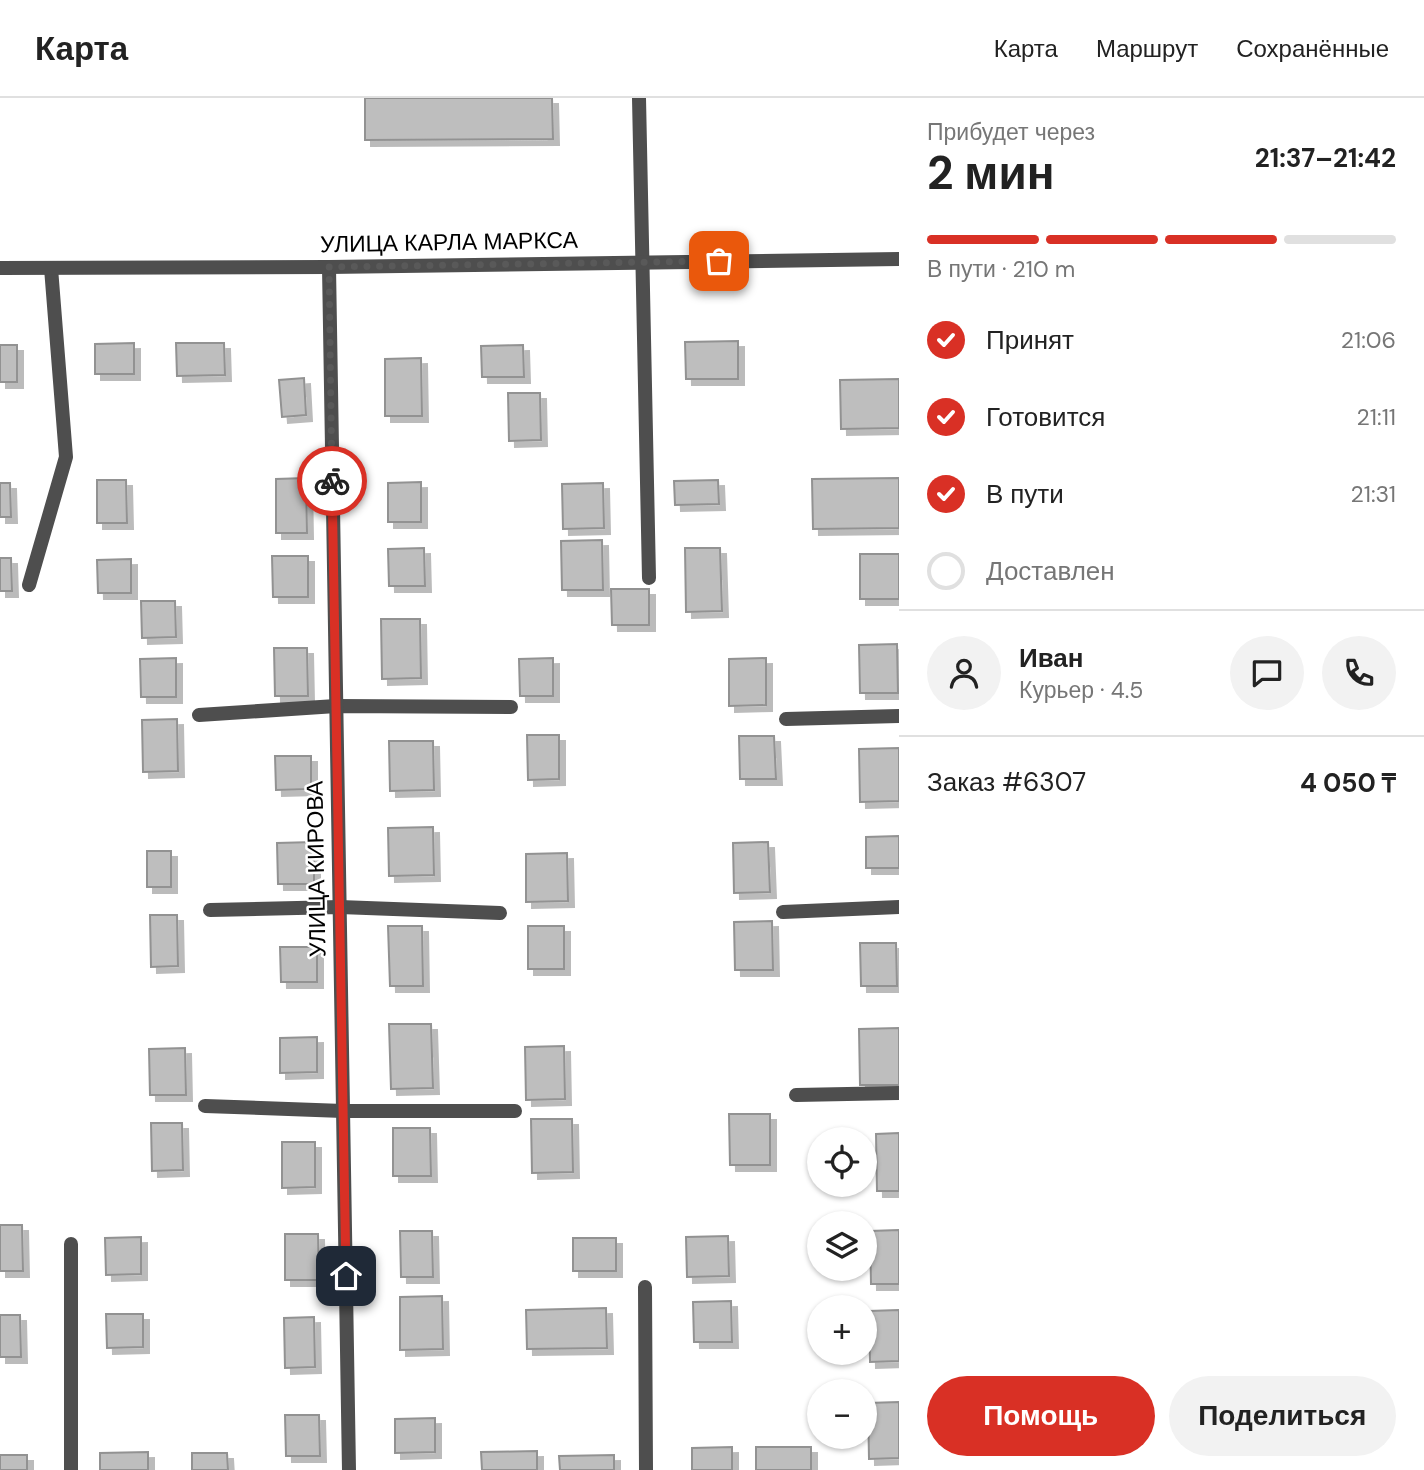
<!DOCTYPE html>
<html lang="ru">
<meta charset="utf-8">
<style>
body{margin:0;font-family:"DM Sans",sans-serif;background:#f2f2f2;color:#222;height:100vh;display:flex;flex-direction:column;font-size:26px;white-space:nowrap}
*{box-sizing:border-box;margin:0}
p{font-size:23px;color:#767676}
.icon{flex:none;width:38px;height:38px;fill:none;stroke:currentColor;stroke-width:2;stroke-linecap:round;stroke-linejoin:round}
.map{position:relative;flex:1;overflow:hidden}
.details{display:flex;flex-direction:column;background:#fff;width:525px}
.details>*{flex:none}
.buttons{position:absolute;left:807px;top:1029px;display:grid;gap:14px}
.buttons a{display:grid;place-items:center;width:70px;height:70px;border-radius:50%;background:#fff;box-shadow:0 2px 5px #0004;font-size:35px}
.pin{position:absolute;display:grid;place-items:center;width:60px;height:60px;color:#fff;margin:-30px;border-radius:14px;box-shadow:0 4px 10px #0006}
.courier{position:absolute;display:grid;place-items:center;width:70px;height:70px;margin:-35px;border:5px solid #d93025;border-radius:50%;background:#fff;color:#222;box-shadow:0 2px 9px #0007}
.headline em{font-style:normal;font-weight:700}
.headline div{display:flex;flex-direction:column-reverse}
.headline{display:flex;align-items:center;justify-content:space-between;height:119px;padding:0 28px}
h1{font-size:46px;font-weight:700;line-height:52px}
.bar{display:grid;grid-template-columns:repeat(4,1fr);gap:10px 7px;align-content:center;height:84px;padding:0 28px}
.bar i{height:9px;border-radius:5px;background:#e0e0e0}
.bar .current{background:#d93025}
.bar p{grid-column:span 4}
.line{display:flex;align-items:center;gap:18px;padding:0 28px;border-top:2px solid #e0e0e0}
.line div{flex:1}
.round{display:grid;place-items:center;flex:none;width:74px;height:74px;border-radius:37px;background:#f2f2f2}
ol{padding:0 28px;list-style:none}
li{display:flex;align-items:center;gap:21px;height:77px}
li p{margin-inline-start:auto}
li .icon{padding:7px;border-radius:50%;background:#d93025;color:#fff;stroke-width:4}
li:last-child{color:#767676}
li i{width:38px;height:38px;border:4px solid #e0e0e0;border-radius:50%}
.action{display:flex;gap:14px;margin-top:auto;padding:14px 28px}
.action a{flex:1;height:80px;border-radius:42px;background:#d93025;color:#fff;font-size:28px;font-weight:700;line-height:80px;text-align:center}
.action a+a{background:#f2f2f2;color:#222}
header{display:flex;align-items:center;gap:42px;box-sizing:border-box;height:98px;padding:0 35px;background:#fff;border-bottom:2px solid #e0e0e0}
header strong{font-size:33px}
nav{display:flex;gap:38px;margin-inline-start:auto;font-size:24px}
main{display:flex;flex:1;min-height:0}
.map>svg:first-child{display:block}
</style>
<header>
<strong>Карта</strong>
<nav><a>Карта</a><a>Маршрут</a><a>Сохранённые</a></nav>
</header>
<main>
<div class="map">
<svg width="899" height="1372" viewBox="0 0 899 1372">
<defs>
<filter id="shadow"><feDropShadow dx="6" dy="6" stdDeviation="0" flood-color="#0004"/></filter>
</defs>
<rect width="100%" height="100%" fill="#fff"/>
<g fill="#bebebe" stroke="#929292" stroke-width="2" filter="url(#shadow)">
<polygon points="365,0 552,0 553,41 365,42"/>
<polygon points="738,243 738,281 686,281 685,244"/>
<polygon points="134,245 134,276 95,276 95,246"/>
<polygon points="176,245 224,245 225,277 177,278"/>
<rect x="0" y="247" width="17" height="37"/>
<polygon points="523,247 524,279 482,279 481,248"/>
<polygon points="421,260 422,318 385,318 385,261"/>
<polygon points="304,280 306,317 282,319 279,282"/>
<polygon points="899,281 899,330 841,331 840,282"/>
<polygon points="508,295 540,295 541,342 509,343"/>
<polygon points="306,380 307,435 276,435 276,381"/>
<polygon points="899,380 899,430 813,431 812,381"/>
<polygon points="97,382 126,382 127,425 97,425"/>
<polygon points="718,382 719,406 675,407 674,383"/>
<polygon points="421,384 421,424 388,424 388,385"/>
<polygon points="0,385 10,385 11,419 0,419"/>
<polygon points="603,385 604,430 563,431 562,386"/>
<polygon points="602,442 603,492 562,492 561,443"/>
<polygon points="424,450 425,488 389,488 388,451"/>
<polygon points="685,450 720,450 722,513 686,514"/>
<rect x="860" y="456" width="39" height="45"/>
<polygon points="272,458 308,458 308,499 273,499"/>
<polygon points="0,460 11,460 12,493 0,493"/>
<polygon points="131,461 131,495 98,495 97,462"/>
<polygon points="611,491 649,491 649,527 612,527"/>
<polygon points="141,503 175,503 176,539 142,540"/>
<polygon points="381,521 420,521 421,580 382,581"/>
<polygon points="897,546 898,595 860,595 859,547"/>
<polygon points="274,550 307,550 308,598 275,598"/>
<polygon points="176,560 176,599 141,599 140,561"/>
<polygon points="553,560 553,598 520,598 519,561"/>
<polygon points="766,560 766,607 729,608 729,561"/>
<polygon points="177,621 178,673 143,674 142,622"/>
<polygon points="527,637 559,637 559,681 528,682"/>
<polygon points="739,638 774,638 776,681 740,681"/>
<polygon points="389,643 433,643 434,692 390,693"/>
<polygon points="899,650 899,703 860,704 859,651"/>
<polygon points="275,658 311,658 311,691 276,692"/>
<polygon points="433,729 434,777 389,778 388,730"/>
<polygon points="899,738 899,770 866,770 866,739"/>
<polygon points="314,744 314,786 278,786 277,745"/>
<polygon points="768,744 770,794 734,795 733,745"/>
<rect x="147" y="753" width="24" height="36"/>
<polygon points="567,755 568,803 526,804 526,756"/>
<polygon points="150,817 177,817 178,868 151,869"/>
<polygon points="772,823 773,872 735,872 734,824"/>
<polygon points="388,828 422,828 423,888 390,888"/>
<rect x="528" y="828" width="36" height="43"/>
<polygon points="860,845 896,845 897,888 861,888"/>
<polygon points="280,849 317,849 317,884 281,884"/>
<polygon points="389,926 431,926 433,990 391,991"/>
<polygon points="899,930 899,987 860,987 859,931"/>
<polygon points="317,939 317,974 280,975 280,940"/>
<polygon points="564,948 565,1001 526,1002 525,949"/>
<polygon points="185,950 186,997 150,997 149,951"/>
<polygon points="729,1016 770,1016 770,1067 730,1067"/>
<polygon points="531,1021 572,1021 573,1074 532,1075"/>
<polygon points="151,1025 182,1025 183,1072 152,1073"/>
<polygon points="393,1030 430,1030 431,1078 393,1078"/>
<polygon points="899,1035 899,1093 877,1093 876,1036"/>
<polygon points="282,1044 315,1044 315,1089 282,1090"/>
<polygon points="0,1127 22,1127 23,1173 0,1173"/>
<polygon points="899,1132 899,1186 871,1186 870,1133"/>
<polygon points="400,1133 432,1133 433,1179 401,1179"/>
<polygon points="285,1136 318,1136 319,1182 285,1182"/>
<polygon points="728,1138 729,1178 687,1179 686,1139"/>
<polygon points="141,1139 141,1176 106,1177 105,1140"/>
<rect x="573" y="1140" width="43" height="33"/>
<polygon points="442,1198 443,1251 400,1252 400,1199"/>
<polygon points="731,1203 732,1244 694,1244 693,1204"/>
<polygon points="606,1210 607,1250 527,1251 526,1212"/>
<polygon points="899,1212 899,1263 870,1264 869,1213"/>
<polygon points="106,1216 143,1216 143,1249 107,1250"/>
<polygon points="0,1217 20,1217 21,1259 0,1259"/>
<polygon points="314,1219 315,1269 285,1270 284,1220"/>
<polygon points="899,1304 899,1360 869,1361 868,1305"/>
<polygon points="285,1317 319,1317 320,1358 286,1358"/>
<polygon points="435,1320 435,1354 395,1355 395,1321"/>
<polygon points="732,1349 732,1372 692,1372 692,1350"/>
<rect x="756" y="1349" width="55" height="23"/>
<polygon points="537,1353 537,1372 482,1372 481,1354"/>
<polygon points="148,1354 148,1372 100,1372 100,1355"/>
<polygon points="192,1355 227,1355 228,1372 192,1372"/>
<rect x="0" y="1357" width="27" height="15"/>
<polygon points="614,1357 614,1372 560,1372 559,1358"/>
</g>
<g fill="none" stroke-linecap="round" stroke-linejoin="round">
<g stroke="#4e4e4e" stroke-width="14">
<polyline points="639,0 649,480"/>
<polyline points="29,487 66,359 51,170"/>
<polyline points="199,617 336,608 511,609"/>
<polyline points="786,621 899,618"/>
<polyline points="210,812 340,809 500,815"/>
<polyline points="783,814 899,809"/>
<polyline points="796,997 899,995"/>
<polyline points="205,1008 343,1013 515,1013"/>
<polyline points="71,1146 71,1372"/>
<polyline points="645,1189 646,1372"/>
</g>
<g stroke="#4e4e4e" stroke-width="14">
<polyline points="329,169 349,1372"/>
<polyline points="0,170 329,169 899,161"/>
</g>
</g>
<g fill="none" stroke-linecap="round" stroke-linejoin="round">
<polyline stroke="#595959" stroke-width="7" stroke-dasharray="0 12.6" points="332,383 329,169 719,163"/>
<polyline stroke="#d93025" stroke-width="9" points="332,383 346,1178"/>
</g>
<g text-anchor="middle" stroke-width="5" stroke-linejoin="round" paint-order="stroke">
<g font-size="23" fill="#000" stroke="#fff">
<text transform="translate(449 144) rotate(-1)" y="8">УЛИЦА КАРЛА МАРКСА</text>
<text transform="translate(316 771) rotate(-91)" y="8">УЛИЦА КИРОВА</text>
</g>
</g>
</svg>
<div class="buttons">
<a><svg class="icon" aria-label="locate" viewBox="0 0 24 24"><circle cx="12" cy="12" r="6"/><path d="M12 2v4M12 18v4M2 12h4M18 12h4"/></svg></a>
<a><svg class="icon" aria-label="layers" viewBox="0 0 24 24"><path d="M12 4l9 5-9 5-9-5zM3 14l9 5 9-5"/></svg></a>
<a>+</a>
<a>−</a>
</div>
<div class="pin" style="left:719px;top:163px;background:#ea580c"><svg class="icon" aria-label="bag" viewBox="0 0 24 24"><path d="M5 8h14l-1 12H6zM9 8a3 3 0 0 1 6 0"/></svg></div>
<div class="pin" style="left:346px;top:1178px;background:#1f2937"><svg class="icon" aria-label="home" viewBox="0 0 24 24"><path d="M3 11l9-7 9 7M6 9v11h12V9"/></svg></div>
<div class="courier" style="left:332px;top:383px"><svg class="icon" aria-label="bike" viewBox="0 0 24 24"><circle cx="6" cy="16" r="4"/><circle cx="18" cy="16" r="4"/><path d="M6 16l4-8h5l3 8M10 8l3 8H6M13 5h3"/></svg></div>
</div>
<section class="details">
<div class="headline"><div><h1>2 мин</h1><p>Прибудет через</p></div><em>21:37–21:42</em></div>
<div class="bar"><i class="current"></i><i class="current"></i><i class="current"></i><i></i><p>В пути · 210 m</p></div>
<ol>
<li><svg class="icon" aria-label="check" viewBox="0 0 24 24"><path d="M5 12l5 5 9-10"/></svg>Принят<p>21:06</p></li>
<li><svg class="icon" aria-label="check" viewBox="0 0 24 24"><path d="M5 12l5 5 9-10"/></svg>Готовится<p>21:11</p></li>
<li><svg class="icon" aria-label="check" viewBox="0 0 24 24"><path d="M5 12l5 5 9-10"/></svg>В пути<p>21:31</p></li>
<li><i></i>Доставлен</li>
</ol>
<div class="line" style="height:126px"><a class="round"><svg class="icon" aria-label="person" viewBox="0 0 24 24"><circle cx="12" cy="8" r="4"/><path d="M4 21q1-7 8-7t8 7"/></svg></a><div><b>Иван</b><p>Курьер · 4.5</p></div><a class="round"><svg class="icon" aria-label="chat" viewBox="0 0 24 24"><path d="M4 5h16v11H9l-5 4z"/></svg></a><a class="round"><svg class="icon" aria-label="phone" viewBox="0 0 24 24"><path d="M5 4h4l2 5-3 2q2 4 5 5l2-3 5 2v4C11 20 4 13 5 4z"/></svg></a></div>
<div class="line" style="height:91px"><div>Заказ #6307</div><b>4 050 ₸</b></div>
<div class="action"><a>Помощь</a><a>Поделиться</a></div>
</section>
</main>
